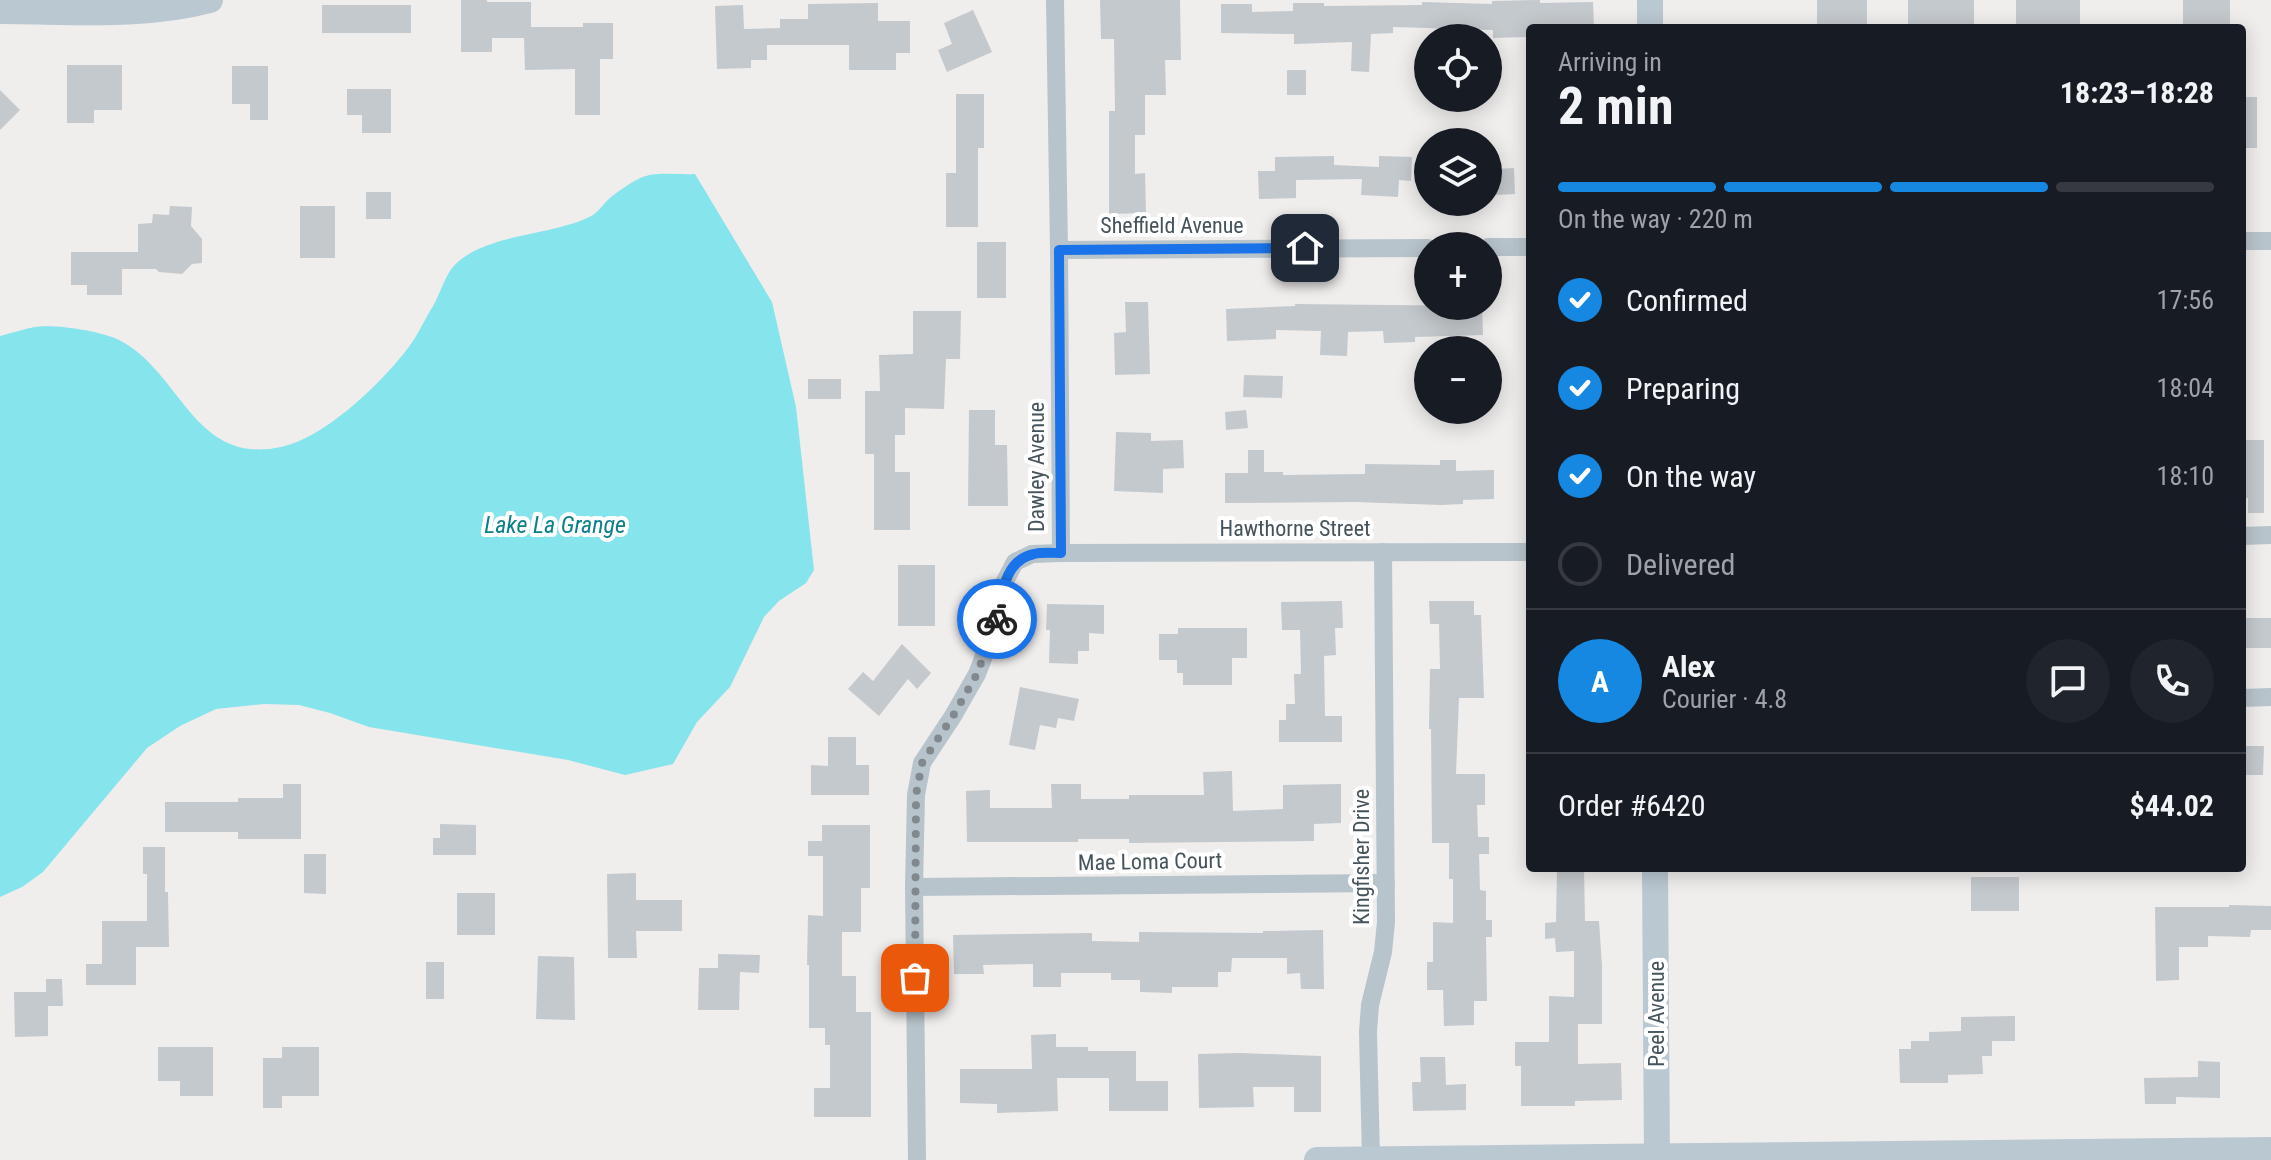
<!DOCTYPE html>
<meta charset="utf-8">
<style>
body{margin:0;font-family:"Roboto Condensed",sans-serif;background:#20242c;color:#f1f3f6;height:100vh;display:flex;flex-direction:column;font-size:30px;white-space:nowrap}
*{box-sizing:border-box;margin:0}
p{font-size:26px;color:#9ea1a6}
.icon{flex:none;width:44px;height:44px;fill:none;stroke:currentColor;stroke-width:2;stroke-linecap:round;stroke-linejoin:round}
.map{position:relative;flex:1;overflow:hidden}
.drawer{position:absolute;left:1526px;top:24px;width:720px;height:848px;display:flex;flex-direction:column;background:#171b24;border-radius:8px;box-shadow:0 4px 20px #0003}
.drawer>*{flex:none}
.buttons{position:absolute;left:1414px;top:24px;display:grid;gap:16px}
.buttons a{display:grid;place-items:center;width:88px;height:88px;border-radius:50%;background:#171b24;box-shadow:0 4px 20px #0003;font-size:40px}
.pin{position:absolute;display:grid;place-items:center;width:68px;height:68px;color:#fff;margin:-34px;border-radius:16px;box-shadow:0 4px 12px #0006}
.courier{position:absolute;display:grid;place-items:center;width:80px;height:80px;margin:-40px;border:6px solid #1a73e8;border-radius:50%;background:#fff;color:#222;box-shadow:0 2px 10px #0007}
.summary em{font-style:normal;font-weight:700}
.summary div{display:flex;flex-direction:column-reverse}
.summary{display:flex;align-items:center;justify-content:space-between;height:136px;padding:0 32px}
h1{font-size:52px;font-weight:700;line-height:60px}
.bar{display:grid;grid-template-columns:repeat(4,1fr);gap:12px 8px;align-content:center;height:96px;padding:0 32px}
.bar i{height:10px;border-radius:6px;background:#363941}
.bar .selected{background:#1688e1}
.bar p{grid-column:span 4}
.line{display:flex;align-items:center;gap:20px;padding:0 32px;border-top:2px solid #363941}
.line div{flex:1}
.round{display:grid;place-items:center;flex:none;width:84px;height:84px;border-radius:42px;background:#20242c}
ol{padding:0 32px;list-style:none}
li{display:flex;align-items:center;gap:24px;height:88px}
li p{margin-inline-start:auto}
li .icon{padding:8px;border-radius:50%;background:#1688e1;color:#fff;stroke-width:4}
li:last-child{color:#9ea1a6}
li i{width:44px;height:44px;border:4px solid #363941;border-radius:50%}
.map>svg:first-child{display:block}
</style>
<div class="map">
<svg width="2271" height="1160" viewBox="0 0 2271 1160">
<rect width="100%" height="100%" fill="#f0eded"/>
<path fill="#86e4ed" d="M695 174 772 302 796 407 814 570 806 583 779 601 764 617 730 687 697 722 673 764 625 775 568 760 369 727 330 713 299 705 264 704 216 709 180 726 147 748 43 872 22 887 0 897V336C12 333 24 329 35 327 55 324 101 331 119 340 182 372 193 466 281 447 324 438 378 386 405 352 415 340 422 325 430 311 439 298 443 280 452 268 483 232 554 237 593 215 599 211 604 203 610 198 617 192 637 178 646 176 660 172 680 175 695 174Z"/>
<g fill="#c4c9cd">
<polygon points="461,0 487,0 487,2 531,2 531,27 583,27 583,23 613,23 613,59 600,59 600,115 575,115 575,69 525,70 524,38 492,38 492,52 461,52"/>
<polygon points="1100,0 1180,0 1181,60 1165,60 1166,95 1145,95 1145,135 1135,135 1135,174 1145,173 1146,213 1109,214 1109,111 1115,111 1114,39 1101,39"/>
<polygon points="1540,0 1540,3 1593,2 1594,28 1530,28 1530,37 1493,38 1493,30 1393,27 1393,33 1371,34 1369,72 1351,71 1352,42 1294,44 1294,34 1221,33 1221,4 1252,4 1252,12 1293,11 1293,3 1324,3 1324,6 1422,5 1422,2 1492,4 1492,1"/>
<rect x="1817" y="0" width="50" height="28"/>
<rect x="1908" y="0" width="66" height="28"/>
<rect x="2016" y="0" width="64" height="28"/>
<rect x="2183" y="0" width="47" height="27"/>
<polygon points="878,3 878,21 910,21 910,53 896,53 896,70 849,70 849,45 767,45 767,60 751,60 751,68 717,69 715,6 743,5 744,29 780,28 780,19 808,19 808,4"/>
<rect x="322" y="5" width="89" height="28"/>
<polygon points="973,10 992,52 947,72 938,50 952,44 944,23"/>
<polygon points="67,65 122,65 122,110 94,110 94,123 67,123"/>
<polygon points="232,66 268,66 268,120 250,120 250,104 232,104"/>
<rect x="1287" y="70" width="19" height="25"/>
<polygon points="347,89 391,89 391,133 362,133 362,115 347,115"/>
<polygon points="0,90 20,110 0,130"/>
<polygon points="956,94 984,94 984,148 978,148 978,227 946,227 946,173 956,173"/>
<rect x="2242" y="97" width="15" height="51"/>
<polygon points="1334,156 1334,165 1379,167 1379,156 1412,157 1411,181 1399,180 1398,197 1361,195 1362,179 1296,180 1296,198 1259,199 1258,171 1275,171 1275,157"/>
<polygon points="1514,168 1515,194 1496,195 1495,169"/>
<rect x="366" y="192" width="25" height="27"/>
<polygon points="170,206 192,207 191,226 202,239 202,263 192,264 182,274 159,272 156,269 122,269 122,295 87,295 87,285 71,285 71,252 138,252 138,224 152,223 153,214 169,215"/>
<rect x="300" y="206" width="35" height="52"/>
<rect x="977" y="242" width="29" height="56"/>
<polygon points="1125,302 1148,302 1150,374 1115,375 1114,333 1126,332"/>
<polygon points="1295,304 1482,306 1483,335 1415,337 1415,342 1384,343 1383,331 1348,332 1347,356 1320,355 1321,331 1276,330 1276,339 1227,341 1226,309 1295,306"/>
<polygon points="913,311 961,311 960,359 946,359 944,409 905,408 905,435 895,435 895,472 910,472 910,530 874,530 874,454 865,454 865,391 880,391 879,355 913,354"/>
<polygon points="1244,375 1283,376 1282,398 1243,397"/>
<rect x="808" y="379" width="33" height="20"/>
<polygon points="969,410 995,410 995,445 1007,445 1008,506 968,506"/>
<polygon points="1246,410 1248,428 1226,430 1225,412"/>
<polygon points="1116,432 1151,433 1151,441 1183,440 1184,468 1163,469 1163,493 1114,491"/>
<polygon points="2242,440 2264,440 2264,513 2248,513 2248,498 2242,498"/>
<polygon points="1248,450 1264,450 1264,472 1283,472 1283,475 1365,474 1365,464 1440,465 1440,460 1456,460 1456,471 1494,470 1494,499 1463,500 1463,504 1441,505 1355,502 1225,503 1225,473 1248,473"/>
<rect x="898" y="565" width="37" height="61"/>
<polygon points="1342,601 1343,628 1335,628 1336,655 1324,656 1325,716 1342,716 1342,742 1279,742 1279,720 1286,720 1286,704 1295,704 1294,674 1301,674 1300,630 1282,630 1281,602"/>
<polygon points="1429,601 1474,601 1474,615 1481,615 1484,698 1459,698 1456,774 1485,774 1485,805 1477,805 1478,837 1489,837 1489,854 1479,854 1480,890 1486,891 1486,920 1492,920 1492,937 1486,937 1487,1001 1474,1001 1474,1025 1444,1026 1443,990 1427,990 1427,962 1433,962 1433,922 1453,923 1453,879 1449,879 1449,843 1432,843 1431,729 1429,729 1430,669 1440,669 1439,624 1430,624"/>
<polygon points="1047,604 1104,605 1104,634 1089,633 1089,651 1078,651 1078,664 1049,663 1050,630 1046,630"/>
<rect x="2242" y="618" width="29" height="30"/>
<polygon points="1178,628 1247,628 1247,658 1232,658 1232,685 1183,685 1183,673 1177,673 1177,660 1159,660 1159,634 1178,634"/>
<polygon points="902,644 931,673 917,689 908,679 879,716 848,689 863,672 873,681"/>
<polygon points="1020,687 1079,699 1074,721 1058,718 1056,728 1040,725 1035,750 1009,745"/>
<polygon points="828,737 856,737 856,765 869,765 869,795 811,795 811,765 828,766"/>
<polygon points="2242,746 2264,746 2263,775 2242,775"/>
<polygon points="1232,771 1233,811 1283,809 1283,785 1341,784 1341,823 1314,824 1314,841 1129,843 1129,839 1078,839 1078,842 967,842 966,791 990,790 990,808 1052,808 1051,784 1081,784 1081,799 1129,799 1129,795 1204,795 1203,772"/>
<polygon points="283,784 301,784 301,839 238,839 238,832 165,832 165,802 238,802 238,798 283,798"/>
<polygon points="440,824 476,825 476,855 433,855 433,838 440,838"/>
<polygon points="822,825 870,825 870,888 861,888 861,932 842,932 842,976 856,976 856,1012 871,1012 871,1117 814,1117 814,1088 830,1088 830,1045 825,1045 825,1028 809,1028 809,965 807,965 808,915 823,916 823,856 808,856 808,841 822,841"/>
<polygon points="143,847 165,847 165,892 168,892 169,947 136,947 136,985 86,985 86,964 102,964 102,921 147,921 147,874 143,874"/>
<polygon points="304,854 326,854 326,894 304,893"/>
<polygon points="1557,868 1584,868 1585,921 1599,921 1602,966 1602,1024 1578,1024 1578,1064 1621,1063 1622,1100 1575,1101 1575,1106 1521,1106 1521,1066 1515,1066 1515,1042 1549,1042 1549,996 1574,997 1574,951 1556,952 1555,938 1545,939 1545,923 1556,922"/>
<polygon points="636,873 636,900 682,900 682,931 636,931 637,958 608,958 607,874"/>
<rect x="1971" y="877" width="48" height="34"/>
<rect x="457" y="893" width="38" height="42"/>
<polygon points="2229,905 2271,906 2271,930 2251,930 2250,937 2208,936 2208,947 2179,947 2179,980 2156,981 2155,907 2229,907"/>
<polygon points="1323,930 1324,989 1301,989 1300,973 1287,974 1287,958 1232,958 1231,972 1218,972 1218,987 1172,987 1172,993 1140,992 1140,980 1111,980 1111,973 1061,973 1061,987 1033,987 1033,964 983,965 984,974 954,974 953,935 1092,933 1092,941 1139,942 1139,932 1263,933 1263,931"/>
<polygon points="718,954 760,955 759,973 740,972 739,1010 698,1010 699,968 718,968"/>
<polygon points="538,956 574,957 575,1020 536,1019"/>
<rect x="426" y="962" width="18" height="37"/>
<polygon points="46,979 62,979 63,1006 48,1006 48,1036 15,1037 14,992 46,992"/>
<polygon points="2015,1016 2015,1041 1992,1041 1992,1056 1982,1056 1983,1074 1948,1075 1948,1083 1900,1083 1899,1049 1911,1049 1911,1041 1929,1041 1929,1032 1961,1031 1961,1017"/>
<polygon points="1056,1034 1056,1047 1088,1047 1088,1051 1136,1051 1136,1081 1168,1081 1168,1111 1109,1111 1109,1078 1057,1078 1058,1111 997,1113 997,1104 960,1103 960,1069 1032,1069 1031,1035"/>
<polygon points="158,1047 213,1047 213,1096 180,1096 180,1081 158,1081"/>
<polygon points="282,1047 319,1047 319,1096 282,1096 282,1108 263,1108 263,1058 282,1058"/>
<polygon points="1240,1053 1321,1056 1321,1112 1294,1112 1294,1087 1253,1087 1254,1107 1199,1108 1198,1054"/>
<polygon points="1420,1057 1445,1057 1446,1085 1466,1084 1466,1110 1413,1111 1412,1082 1421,1082"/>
<polygon points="2198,1061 2220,1062 2220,1098 2176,1097 2176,1104 2145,1104 2144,1078 2198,1077"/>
</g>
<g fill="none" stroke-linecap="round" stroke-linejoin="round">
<g stroke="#b8c4cb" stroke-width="18">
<polyline points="1055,0 1059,250 1061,553"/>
<polyline points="2242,241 2271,241"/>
<polyline points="1488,247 1530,247"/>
<polyline points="1059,250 1428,248"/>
<polyline points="2242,536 2271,535"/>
<polyline points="2242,698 2271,697"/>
<polyline points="914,887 1386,883"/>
<polyline points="1371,1159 1368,1032 1370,1005 1383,952 1386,922 1383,552"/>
<polyline points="917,1160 914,887 916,795 922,763 953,716 977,674 994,630 1005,581 1015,562 1032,554 1061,553 1530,552"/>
</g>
<g stroke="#bac8d2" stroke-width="26">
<polyline points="1650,0 1650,28"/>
<path d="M0 11C69 11 143 18 210 0"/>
<polyline points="1655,868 1657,1160"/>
<polyline points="1317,1160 2271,1150"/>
</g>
</g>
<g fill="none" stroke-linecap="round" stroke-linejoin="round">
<polyline stroke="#81898e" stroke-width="8" stroke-dasharray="0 14.4" points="915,978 916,795 922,763 953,716 977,674 997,619"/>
<path stroke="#1a73e8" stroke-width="10" d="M997 619C1002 595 1004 560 1034 554 1042 552 1052 553 1061 553L1059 250 1305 248"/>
</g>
<g text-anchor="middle" stroke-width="8" stroke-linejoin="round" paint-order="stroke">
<g font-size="22" fill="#45535b" stroke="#fff">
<text x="1172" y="233">Sheffield Avenue</text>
<text transform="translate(1036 467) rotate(-90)" y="8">Dawley Avenue</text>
<text x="1295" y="536">Hawthorne Street</text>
<text transform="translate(1361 857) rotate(-90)" y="8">Kingfisher Drive</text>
<text transform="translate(1150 861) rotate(-1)" y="8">Mae Loma Court</text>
<text transform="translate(1656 1014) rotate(-90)" y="8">Peel Avenue</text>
</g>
<g font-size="24" font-style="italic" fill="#0b7f8b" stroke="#fff">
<text x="555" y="533">Lake La Grange</text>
</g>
</g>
</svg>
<div class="buttons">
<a><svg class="icon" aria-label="locate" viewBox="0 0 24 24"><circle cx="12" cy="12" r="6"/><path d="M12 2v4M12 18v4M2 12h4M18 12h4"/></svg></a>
<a><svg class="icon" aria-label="layers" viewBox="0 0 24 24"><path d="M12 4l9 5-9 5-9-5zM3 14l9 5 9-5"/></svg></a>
<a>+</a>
<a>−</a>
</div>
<div class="pin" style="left:915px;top:978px;background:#ea580c"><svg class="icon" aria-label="bag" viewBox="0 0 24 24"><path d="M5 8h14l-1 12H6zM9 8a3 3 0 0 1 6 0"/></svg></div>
<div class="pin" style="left:1305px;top:248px;background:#1f2937"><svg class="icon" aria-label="home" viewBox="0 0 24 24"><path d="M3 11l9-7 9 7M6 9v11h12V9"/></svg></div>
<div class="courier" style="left:997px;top:619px"><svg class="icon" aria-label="bike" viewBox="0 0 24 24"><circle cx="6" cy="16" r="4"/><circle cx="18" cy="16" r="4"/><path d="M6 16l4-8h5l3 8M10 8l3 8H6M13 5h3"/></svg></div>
<section class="drawer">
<div class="summary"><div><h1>2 min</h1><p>Arriving in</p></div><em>18:23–18:28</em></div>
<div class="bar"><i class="selected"></i><i class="selected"></i><i class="selected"></i><i></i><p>On the way · 220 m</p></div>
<ol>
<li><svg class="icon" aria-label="check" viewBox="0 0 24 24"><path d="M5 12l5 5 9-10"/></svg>Confirmed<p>17:56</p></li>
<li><svg class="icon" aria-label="check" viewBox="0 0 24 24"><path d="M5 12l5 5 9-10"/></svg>Preparing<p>18:04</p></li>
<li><svg class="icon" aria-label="check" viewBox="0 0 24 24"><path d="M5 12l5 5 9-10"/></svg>On the way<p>18:10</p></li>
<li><i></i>Delivered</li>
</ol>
<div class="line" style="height:144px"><b class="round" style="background:#1688e1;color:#fff">A</b><div><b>Alex</b><p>Courier · 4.8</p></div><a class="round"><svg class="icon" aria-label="chat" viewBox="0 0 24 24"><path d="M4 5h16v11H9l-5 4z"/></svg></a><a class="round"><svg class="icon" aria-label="phone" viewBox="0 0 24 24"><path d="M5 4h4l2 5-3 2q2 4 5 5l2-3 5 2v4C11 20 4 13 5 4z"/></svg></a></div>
<div class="line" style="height:104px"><div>Order #6420</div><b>$44.02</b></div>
</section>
</div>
